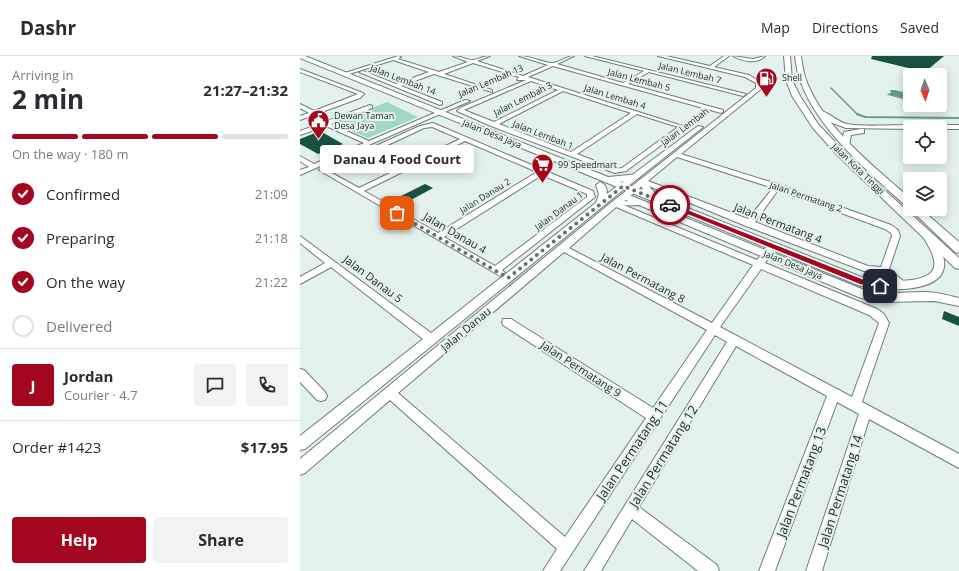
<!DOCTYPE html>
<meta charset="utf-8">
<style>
body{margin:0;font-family:"Open Sans",sans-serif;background:#f2f2f3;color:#2b2b33;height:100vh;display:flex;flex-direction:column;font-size:15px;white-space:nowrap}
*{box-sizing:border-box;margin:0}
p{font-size:13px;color:#7c7c81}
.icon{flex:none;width:22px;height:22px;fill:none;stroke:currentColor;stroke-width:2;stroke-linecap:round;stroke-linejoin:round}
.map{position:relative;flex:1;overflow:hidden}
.details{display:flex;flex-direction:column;background:#fff;width:300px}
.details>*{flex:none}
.needle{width:26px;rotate:178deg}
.tools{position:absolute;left:603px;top:12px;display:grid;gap:8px}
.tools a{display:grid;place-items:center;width:44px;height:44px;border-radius:4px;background:#fff;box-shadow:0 2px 10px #0003;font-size:20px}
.pin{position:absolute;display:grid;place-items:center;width:34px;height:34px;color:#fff;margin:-17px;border-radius:8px;box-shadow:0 2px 6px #0006}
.courier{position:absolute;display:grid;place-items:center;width:40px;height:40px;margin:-20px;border:3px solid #a30720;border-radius:50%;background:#fff;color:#222;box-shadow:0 1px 5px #0007}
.bubble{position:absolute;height:28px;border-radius:4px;background:#fff;box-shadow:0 2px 10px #0003;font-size:13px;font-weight:700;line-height:28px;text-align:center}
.headline em{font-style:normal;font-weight:700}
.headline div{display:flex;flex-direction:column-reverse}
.headline{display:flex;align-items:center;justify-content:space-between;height:68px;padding:0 12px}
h1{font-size:26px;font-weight:700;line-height:30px}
.bar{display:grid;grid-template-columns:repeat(4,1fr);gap:6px 4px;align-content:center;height:48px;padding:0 12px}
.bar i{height:5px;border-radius:3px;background:#e1e1e2}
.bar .selected{background:#a30720}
.bar p{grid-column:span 4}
.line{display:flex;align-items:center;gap:10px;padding:0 12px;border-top:1px solid #e1e1e2}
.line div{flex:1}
.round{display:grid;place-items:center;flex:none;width:42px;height:42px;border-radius:4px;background:#f2f2f3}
ol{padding:0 12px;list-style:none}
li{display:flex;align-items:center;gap:12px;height:44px}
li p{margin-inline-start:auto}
li .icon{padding:4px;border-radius:50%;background:#a30720;color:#fff;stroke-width:4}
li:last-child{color:#7c7c81}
li i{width:22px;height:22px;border:2px solid #e1e1e2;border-radius:50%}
.primary-button{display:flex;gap:8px;margin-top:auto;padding:8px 12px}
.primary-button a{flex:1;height:46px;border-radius:4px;background:#a30720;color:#fff;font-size:16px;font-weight:700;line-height:46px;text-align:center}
.primary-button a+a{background:#f2f2f3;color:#2b2b33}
header{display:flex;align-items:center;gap:24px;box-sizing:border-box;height:56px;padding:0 20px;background:#fff;border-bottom:1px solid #e1e1e2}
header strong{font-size:19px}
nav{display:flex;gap:22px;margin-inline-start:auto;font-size:14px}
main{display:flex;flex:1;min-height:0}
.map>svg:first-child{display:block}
</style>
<header>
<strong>Dashr</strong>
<nav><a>Map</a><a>Directions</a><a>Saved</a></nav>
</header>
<main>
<section class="details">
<div class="headline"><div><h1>2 min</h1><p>Arriving in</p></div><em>21:27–21:32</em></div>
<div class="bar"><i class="selected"></i><i class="selected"></i><i class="selected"></i><i></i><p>On the way · 180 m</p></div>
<ol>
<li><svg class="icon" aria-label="check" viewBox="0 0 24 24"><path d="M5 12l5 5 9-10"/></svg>Confirmed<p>21:09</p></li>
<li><svg class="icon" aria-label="check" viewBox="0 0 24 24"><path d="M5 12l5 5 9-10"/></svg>Preparing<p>21:18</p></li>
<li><svg class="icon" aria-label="check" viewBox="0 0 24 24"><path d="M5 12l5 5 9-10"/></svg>On the way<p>21:22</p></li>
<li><i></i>Delivered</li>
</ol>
<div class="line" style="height:72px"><b class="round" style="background:#a30720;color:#fff">J</b><div><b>Jordan</b><p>Courier · 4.7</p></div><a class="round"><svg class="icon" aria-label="chat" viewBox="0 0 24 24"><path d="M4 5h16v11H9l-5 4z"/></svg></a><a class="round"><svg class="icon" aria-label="phone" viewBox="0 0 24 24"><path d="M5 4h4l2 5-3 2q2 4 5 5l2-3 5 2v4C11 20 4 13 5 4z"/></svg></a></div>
<div class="line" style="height:52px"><div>Order #1423</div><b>$17.95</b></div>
<div class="primary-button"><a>Help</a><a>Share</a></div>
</section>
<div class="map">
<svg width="659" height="515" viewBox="0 0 659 515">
<rect width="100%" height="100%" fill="#e3f2ed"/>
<polygon fill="#a0d7c5" points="87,46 118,61 68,82 33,67"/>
<polygon fill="#659c8c" points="590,34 595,34 610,38 610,45 588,39 587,38 591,37"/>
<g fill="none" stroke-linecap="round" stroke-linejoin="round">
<polyline stroke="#659c8c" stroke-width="1.5" points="531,32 558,59"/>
<polyline stroke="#659c8c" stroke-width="2" points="557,58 565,61 659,62"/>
</g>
<g fill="#195244">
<polygon points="572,0 644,0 625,16 571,3"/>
<polygon points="20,75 43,88 18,98 0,88 0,83"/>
<polygon points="125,128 133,132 100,150 91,145"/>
<polygon points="644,255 659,261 659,270 642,263"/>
</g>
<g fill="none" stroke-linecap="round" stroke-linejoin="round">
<defs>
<g id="minor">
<path d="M98 0 101 1 98 3 139 16 168 6 153 0C160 0 167 4 173 4 179 3 184 0 190 0L177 5 223 20 248 9 219 0C230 0 239 5 250 7 258 8 266 0 274 0L257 8 323 27 344 15 285 0H292L446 38 443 40 349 16 328 28 423 54V56L421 57 253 10 228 21 389 72 386 74 383 73 326 115 315 117 191 70 157 55 160 52 226 24H217L219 21 173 7 144 18 192 34V36L134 18 101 30 142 46V48L140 49 59 16 63 15 96 28 129 16 93 4 46 19 42 18ZM231 25 258 34 194 66 164 54ZM263 35 331 57 271 96 199 68ZM337 58 378 71 322 112 316 113 277 98Z"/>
<path d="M358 0H366L410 10 424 0H429L414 11 449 19 460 26 461 33 381 98 480 129 591 169 598 174 600 180 589 213 608 229 603 232 600 231 582 217 564 215 446 170 344 128 321 148 457 204 469 188H475L476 190 465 207 577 253 584 258 589 267 562 346 659 398V412L569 363 522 515H506L559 358 537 346 475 515H459L527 340 436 290 339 451 417 509 419 515H398L332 463 301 515H284L427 286 415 279 260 515H243L257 493 90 344 5 417 0 419V403L312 146 456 32V27L445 21ZM377 101 473 132 448 163 348 125ZM478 134 585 173 591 177 592 180 581 211 568 210 455 166ZM316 151 453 209 412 267 269 192ZM264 196 407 274 353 352 211 263H203L202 266 203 269 346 362 265 481 98 337ZM461 213 569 259 579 267 552 341 420 271Z"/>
<path d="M433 0 453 3 465 0C457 9 442 5 433 0Z"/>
<polygon points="0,13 63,37 64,38 60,42 0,64 0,60 9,57 0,52 0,48 14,55 58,38 0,16"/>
<polygon points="165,44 170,45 0,119 0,114 9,111 0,105 0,100 14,108 64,87 26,70 0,79 0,75 70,49 72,50 72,52 31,68 69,85"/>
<path d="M133 67 293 135 295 141 202 214 205 217 200 220 19 114 22 112 25 113 120 70ZM132 71 160 83 59 132 30 116 124 72ZM165 85 237 116 138 177 64 135ZM242 119 287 138V141L195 210 144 181Z"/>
<polygon points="398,70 403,71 318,138 5,393 0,394 0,380 123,283 31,211 0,228 0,221 25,207 0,187 0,180 131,277 312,134"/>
<polygon points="0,313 4,314 25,336 27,340 25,344 21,345 17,344 0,326"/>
</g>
<g id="major">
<path d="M0 0H5L308 121 339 118 340 120 339 122 320 126 343 134 339 125 340 123H346L351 133 360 141 564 222C578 225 630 230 634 211 636 200 627 188 622 179L627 176 631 177C636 186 646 199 644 211 640 239 578 235 558 229L0 2Z"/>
<path d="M517 54C525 53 537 66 547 68 564 71 592 69 610 69L614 71H610V73L546 72 530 66 517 56Z"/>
<polygon points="616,69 659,69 659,73 640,73 640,71 615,71"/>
<polygon points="561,73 564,73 564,77 551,79 549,89 543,89 542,87 544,76"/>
<path d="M300 126C309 129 307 140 306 147L301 150 296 147 299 138 296 129Z"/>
<path d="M324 137 567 235C586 239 605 236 624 236 636 236 647 239 659 242V250L634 245 583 246 561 242 339 149 312 150 310 148 312 146 328 145 320 140Z"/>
</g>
<g id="highway">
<polygon points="484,0 490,0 492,24 500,40 518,68 556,108 659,202 659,213 655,212 537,99 513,72 492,40 486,24"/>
<path d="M495 0H501C502 7 503 14 505 21 521 69 573 110 610 142V151L606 150C568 115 515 72 499 21 497 15 496 7 495 0Z"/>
<polygon points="610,153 621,153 659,186 659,197 655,196"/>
</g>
</defs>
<use href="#minor" stroke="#6f7c78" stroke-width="2"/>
<use href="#major" stroke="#6f7c78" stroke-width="2"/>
<use href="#highway" stroke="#6f7c78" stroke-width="2"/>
<use href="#minor" fill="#fff" fill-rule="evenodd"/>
<use href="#major" fill="#fff" fill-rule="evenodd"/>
<use href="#highway" fill="#fff" fill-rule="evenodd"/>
</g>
<polygon fill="#a30720" points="368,148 372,148 564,224 582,228 583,230 580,232 560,228 368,150"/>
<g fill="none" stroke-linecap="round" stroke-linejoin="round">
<polyline stroke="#68716e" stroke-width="4" stroke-dasharray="0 7.2" points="97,157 208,222 323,130 370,149"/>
</g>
<defs>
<symbol id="fuel-pin" viewBox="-11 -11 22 30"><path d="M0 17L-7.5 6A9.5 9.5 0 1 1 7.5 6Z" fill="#a30720" stroke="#e3f2ed"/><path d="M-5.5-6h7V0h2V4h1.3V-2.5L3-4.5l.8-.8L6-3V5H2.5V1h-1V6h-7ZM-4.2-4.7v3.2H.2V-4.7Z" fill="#fff"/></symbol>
<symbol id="civic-pin" viewBox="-11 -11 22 30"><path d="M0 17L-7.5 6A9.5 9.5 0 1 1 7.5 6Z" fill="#a30720" stroke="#e3f2ed"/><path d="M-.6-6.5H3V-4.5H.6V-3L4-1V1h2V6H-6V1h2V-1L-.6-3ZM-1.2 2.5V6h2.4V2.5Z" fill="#fff"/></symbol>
<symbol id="supermarket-pin" viewBox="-11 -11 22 30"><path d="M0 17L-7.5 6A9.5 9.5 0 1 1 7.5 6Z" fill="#a30720" stroke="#e3f2ed"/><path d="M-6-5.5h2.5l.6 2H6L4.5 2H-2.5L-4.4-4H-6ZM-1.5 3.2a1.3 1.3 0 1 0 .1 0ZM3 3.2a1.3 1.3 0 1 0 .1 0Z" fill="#fff"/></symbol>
</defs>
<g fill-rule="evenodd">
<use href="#fuel-pin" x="454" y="10" width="25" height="34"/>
<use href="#civic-pin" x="6" y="52" width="25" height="34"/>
<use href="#supermarket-pin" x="230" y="96" width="25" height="34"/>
</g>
<g text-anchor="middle" stroke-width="4" stroke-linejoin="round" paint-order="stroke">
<g font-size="9" fill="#262b29" stroke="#e3f2ed">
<text transform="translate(390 17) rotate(14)" y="3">Jalan Lembah 7</text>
<text transform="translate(103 24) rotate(21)" y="3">Jalan Lembah 14</text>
<text transform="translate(339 24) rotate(15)" y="3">Jalan Lembah 5</text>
<text transform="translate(191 25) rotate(-23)" y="3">Jalan Lembah 13</text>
<text transform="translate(315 41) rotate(17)" y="3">Jalan Lembah 4</text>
<text transform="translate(223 43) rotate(-27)" y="3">Jalan Lembah 3</text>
<text transform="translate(385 71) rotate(-37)" y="3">Jalan Lembah</text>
<text transform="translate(192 78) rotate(22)" y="3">Jalan Desa Jaya</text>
<text transform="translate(243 79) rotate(21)" y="3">Jalan Lembah 1</text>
<text transform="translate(558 113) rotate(44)" y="3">Jalan Kota Tinggi</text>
<text transform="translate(185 140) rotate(-32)" y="3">Jalan Danau 2</text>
<text transform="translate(506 141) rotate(19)" y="3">Jalan Permatang 2</text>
<text transform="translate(259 155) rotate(-37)" y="3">Jalan Danau 1</text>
<text transform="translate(493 209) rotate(22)" y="3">Jalan Desa Jaya</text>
</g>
<g font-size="9" fill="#262b29" stroke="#e3f2ed" text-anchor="start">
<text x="482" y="25">Shell</text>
<text x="34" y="63">Dewan Taman<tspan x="34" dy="10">Desa Jaya</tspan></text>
<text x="258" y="112">99 Speedmart</text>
</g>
<g font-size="11" fill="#262b29" stroke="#e3f2ed">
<text transform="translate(478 167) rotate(21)" y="4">Jalan Permatang 4</text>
<text transform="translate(155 177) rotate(30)" y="4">Jalan Danau 4</text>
<text transform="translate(343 222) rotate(28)" y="4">Jalan Permatang 8</text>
<text transform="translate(73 223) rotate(37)" y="4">Jalan Danau 5</text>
<text transform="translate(166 273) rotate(-40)" y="4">Jalan Danau</text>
<text transform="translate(281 313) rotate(33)" y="4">Jalan Permatang 9</text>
</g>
<g font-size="13" fill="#262b29" stroke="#e3f2ed">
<text transform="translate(332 394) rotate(-56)" y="5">Jalan Permatang 11</text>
<text transform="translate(363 400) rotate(-58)" y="5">Jalan Permatang 12</text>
<text transform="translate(501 426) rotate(-69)" y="5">Jalan Permatang 13</text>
<text transform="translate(540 435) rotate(-72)" y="5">Jalan Permatang 14</text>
</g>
</g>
</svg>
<div class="tools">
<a><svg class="needle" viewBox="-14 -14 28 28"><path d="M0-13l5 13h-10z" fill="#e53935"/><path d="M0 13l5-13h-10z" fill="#7c7c81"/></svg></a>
<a><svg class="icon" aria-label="locate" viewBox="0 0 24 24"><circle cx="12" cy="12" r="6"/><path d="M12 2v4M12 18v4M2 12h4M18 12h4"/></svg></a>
<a><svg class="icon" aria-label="layers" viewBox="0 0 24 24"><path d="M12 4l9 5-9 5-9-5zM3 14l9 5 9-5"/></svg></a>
</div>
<div class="pin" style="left:97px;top:157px;background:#ea580c"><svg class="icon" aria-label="bag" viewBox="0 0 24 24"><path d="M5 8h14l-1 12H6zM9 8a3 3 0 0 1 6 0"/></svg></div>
<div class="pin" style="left:580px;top:230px;background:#1f2937"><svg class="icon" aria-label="home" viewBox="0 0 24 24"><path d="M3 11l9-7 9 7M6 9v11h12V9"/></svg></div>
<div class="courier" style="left:370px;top:149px"><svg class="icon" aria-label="car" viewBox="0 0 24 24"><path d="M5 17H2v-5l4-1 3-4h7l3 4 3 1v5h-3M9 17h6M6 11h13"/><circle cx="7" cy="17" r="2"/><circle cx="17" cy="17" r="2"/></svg></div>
<div class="bubble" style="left:20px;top:89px;width:154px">Danau 4 Food Court</div>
</div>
</main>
